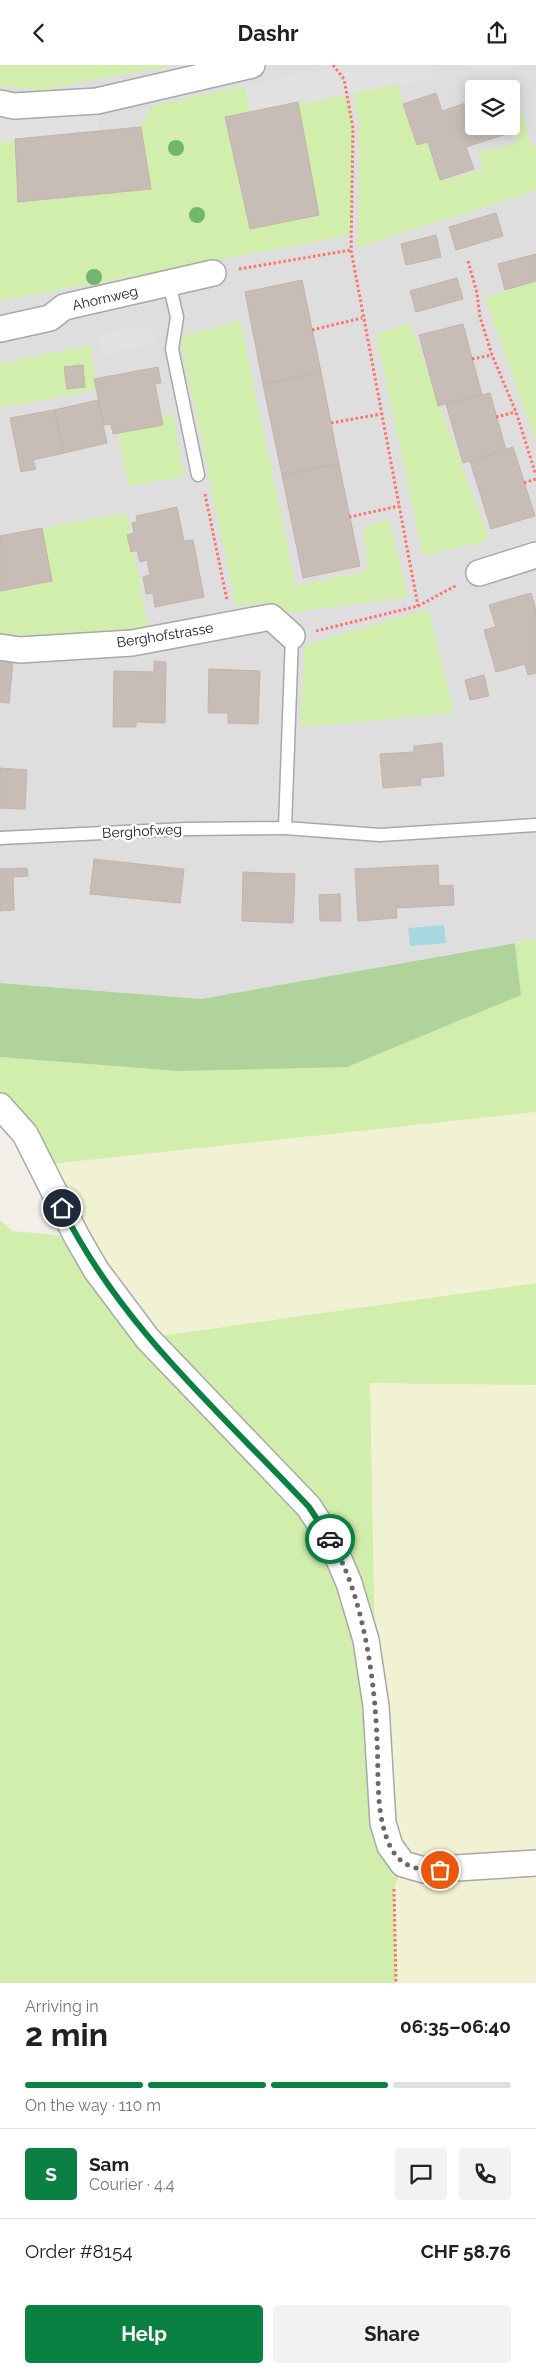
<!DOCTYPE html>
<meta charset="utf-8">
<style>
body{margin:0;font-family:Raleway,sans-serif;background:#f2f2f2;color:#202124;height:100vh;display:flex;flex-direction:column;font-size:19px;white-space:nowrap}
*{box-sizing:border-box;margin:0}
p{font-size:16px;color:#757577}
.icon{flex:none;width:28px;height:28px;fill:none;stroke:currentColor;stroke-width:2;stroke-linecap:round;stroke-linejoin:round}
.map{position:relative;height:1918px;overflow:hidden}
.drawer{display:flex;flex-direction:column;background:#fff;flex:1}
.drawer>*{flex:none}
.controls{position:absolute;left:465px;top:15px;display:grid;gap:10px}
.controls a{display:grid;place-items:center;width:55px;height:55px;border-radius:5px;background:#fff;box-shadow:0 2px 12px #0003;font-size:25px}
.pin{position:absolute;display:grid;place-items:center;width:42px;height:42px;color:#fff;margin:-21px;border:2px solid #fff;border-radius:50%;box-shadow:0 1px 5px #0007}
.courier{position:absolute;display:grid;place-items:center;width:50px;height:50px;margin:-25px;border:4px solid #0b8043;border-radius:50%;background:#fff;color:#222;box-shadow:0 1px 6px #0007}
.head em{font-style:normal;font-weight:700}
.head div{display:flex;flex-direction:column-reverse}
.head{display:flex;align-items:center;justify-content:space-between;height:85px;padding:0 25px}
h1{font-size:32px;font-weight:700;line-height:38px}
.bar{display:grid;grid-template-columns:repeat(4,1fr);gap:8px 5px;align-content:center;height:60px;padding:0 25px}
.bar i{height:6px;border-radius:4px;background:#e0e0e0}
.bar .on{background:#0b8043}
.bar p{grid-column:span 4}
.line{display:flex;align-items:center;gap:12px;padding:0 25px;border-top:1px solid #e0e0e0}
.line div{flex:1}
.round{display:grid;place-items:center;flex:none;width:52px;height:52px;border-radius:5px;background:#f2f2f2}
.action{display:flex;gap:10px;margin-top:auto;padding:10px 25px}
.action a{flex:1;height:58px;border-radius:5px;background:#0b8043;color:#fff;font-size:20px;font-weight:700;line-height:58px;text-align:center}
.action a+a{background:#f2f2f2;color:#202124}
header{display:flex;justify-content:space-between;align-items:center;height:65px;padding:0 25px;background:#fff;font-size:22px;font-weight:700}
.map>svg:first-child{display:block}
</style>
<header><svg class="icon" aria-label="back" viewBox="0 0 24 24"><path d="M15 5l-7 7 7 7"/></svg>Dashr<svg class="icon" aria-label="share" viewBox="0 0 24 24"><path d="M12 15V3M7 8l5-5 5 5M5 13v7h14v-7"/></svg></header>
<div class="map">
<svg width="536" height="1918" viewBox="0 0 536 1918">
<rect width="100%" height="100%" fill="#f2eee8"/>
<path fill="#dfdede" fill-rule="evenodd" d="M0 0H536V874L201 934 0 918ZM474 24H511V61H474Z"/>
<g fill="#f1f1d3">
<polygon points="536,1047 536,1218 147,1273 40,1100"/>
<polygon points="370,1318 536,1320 536,1918 396,1918 394,1823 403,1799 390,1781 376,1641"/>
</g>
<g fill="#d1eeac">
<polygon points="0,0 174,0 41,25 0,21"/>
<polygon points="398,20 417,80 428,77 440,115 483,105 478,86 517,79 511,60 511,27 516,26 530,77 536,83 536,123 532,127 358,182 359,56 353,28"/>
<polygon points="244,21 251,47 225,52 347,30 353,63 351,170 0,236 0,76 15,74 18,137 151,124 141,62 152,41"/>
<polygon points="536,217 536,377 485,232"/>
<polygon points="240,255 296,521 367,506 364,462 389,454 408,532 287,548 273,538 236,541 180,272"/>
<polygon points="410,258 489,475 423,491 376,269"/>
<polygon points="91,280 96,325 0,343 0,298"/>
<polygon points="173,349 184,412 128,421 118,368 161,351"/>
<polygon points="127,448 148,561 86,572 27,572 0,569 0,526 52,516 42,463"/>
<polygon points="428,544 454,648 300,662 305,580"/>
<polygon points="536,874 536,1047 40,1100 0,1041 0,992 177,1006 521,930 515,878"/>
<polygon points="0,1155 12,1166 77,1172 147,1273 536,1218 536,1320 370,1318 376,1641 380,1732 403,1799 394,1823 396,1918 0,1918"/>
</g>
<polygon fill="#afd39a" points="515,878 521,930 347,1002 177,1006 0,992 0,918 201,934"/>
<g fill="#e1e1e1">
<polygon points="346,0 432,0 434,13 251,47 244,21"/>
<polygon points="97,48 99,66 0,77 0,51"/>
<polygon points="151,261 155,278 102,290 99,270"/>
</g>
<polygon fill="#a6d8e2" points="444,860 446,878 410,881 408,863"/>
<g fill="#c7bdb6" stroke="#c5b3a9">
<polygon points="436,28 442,46 474,35 474,61 503,61 506,69 466,82 474,104 440,115 428,77 417,80 403,39"/>
<polygon points="298,37 319,150 250,164 225,52"/>
<polygon points="141,62 151,124 18,137 15,74"/>
<polygon points="496,148 503,171 456,185 449,162"/>
<polygon points="436,170 441,192 406,200 401,179"/>
<polygon points="536,189 536,216 505,225 498,199"/>
<polygon points="457,213 463,234 416,247 410,226"/>
<polygon points="302,215 321,307 263,319 245,227"/>
<polygon points="463,259 482,330 438,341 419,270"/>
<polygon points="83,300 85,322 67,324 64,302"/>
<polygon points="158,302 161,318 155,319 163,360 113,369 111,359 104,360 94,314"/>
<polygon points="321,307 339,399 282,410 263,319"/>
<polygon points="490,328 506,385 463,398 446,339"/>
<polygon points="98,335 107,378 64,388 54,345"/>
<polygon points="54,345 64,388 33,395 36,404 21,407 10,353"/>
<polygon points="513,382 535,451 491,464 470,396"/>
<polygon points="339,399 360,501 303,513 282,410"/>
<polygon points="177,442 184,476 193,475 204,532 155,542 153,528 146,529 143,512 150,510 147,495 140,497 137,485 131,487 127,470 134,468 132,458 137,457 136,451"/>
<polygon points="42,463 52,516 0,526 0,471"/>
<polygon points="531,528 536,545 536,608 528,610 525,599 496,607 484,565 496,562 489,540"/>
<polygon points="0,596 13,598 9,638 0,637"/>
<polygon points="154,596 166,597 165,658 136,657 136,662 113,662 114,606 154,607"/>
<polygon points="209,604 260,606 258,659 228,658 228,648 208,648"/>
<polygon points="484,610 489,631 470,635 465,615"/>
<polygon points="442,678 444,711 420,713 421,720 383,723 380,689 414,687 414,681"/>
<polygon points="0,703 27,705 25,744 0,743"/>
<polygon points="94,794 184,804 180,838 90,829"/>
<polygon points="438,800 439,821 453,820 454,840 396,843 397,853 358,856 355,804"/>
<polygon points="27,803 28,811 13,812 14,845 0,846 0,804"/>
<polygon points="243,807 295,809 293,858 242,856"/>
<polygon points="340,829 341,856 320,856 319,830"/>
</g>
<g fill="none" stroke-linecap="round" stroke-linejoin="round">
<defs>
<g id="lane">
<polyline points="169,218 177,252 172,284 198,410"/>
<polyline points="285,763 380,770 536,760"/>
<polyline points="0,773 186,764 285,763 292,571"/>
</g>
<g id="street">
<polyline points="0,38 14,41 97,36 252,0"/>
<polyline points="0,264 50,253 64,242 213,208"/>
<polyline points="479,508 536,490"/>
<polyline points="0,582 20,585 132,578 271,552 292,571"/>
<polyline points="0,1041 25,1069 77,1172 96,1205 147,1273 309,1442 332,1478 349,1518 366,1575 376,1641 383,1758 390,1781 403,1799 424,1805 536,1798"/>
</g>
</defs>
<use href="#lane" stroke="#a8a8a8" stroke-width="15"/>
<use href="#street" stroke="#a8a8a8" stroke-width="28"/>
<g stroke="#ff716c" stroke-width="3" stroke-dasharray="2.5 2.5" stroke-linecap="butt">
<polyline points="333,0 344,14 353,63 351,185 418,541"/>
<polyline points="468,196 477,228 480,252 492,290 516,347 536,410"/>
<polyline points="239,204 351,185"/>
<polyline points="312,265 362,253"/>
<polyline points="472,294 492,290"/>
<polyline points="496,352 516,347"/>
<polyline points="331,358 381,349"/>
<polyline points="524,418 536,414"/>
<polyline points="205,429 227,535"/>
<polyline points="349,452 399,441"/>
<polyline points="316,566 418,541 457,520"/>
<polyline points="394,1824 396,1918"/>
</g>
<use href="#lane" stroke="#fff" stroke-width="12"/>
<use href="#street" stroke="#fff" stroke-width="25"/>
</g>
<g fill="#70b66d">
<circle cx="176" cy="83" r="8"/>
<circle cx="197" cy="150" r="8"/>
<circle cx="94" cy="212" r="8"/>
</g>
<g fill="none" stroke-linecap="round" stroke-linejoin="round">
<path stroke="#6a6967" stroke-width="5" stroke-dasharray="0 9" d="M330 1474C363 1528 375 1614 377 1676 379 1709 375 1750 390 1781 400 1802 419 1806 440 1805"/>
<path stroke="#0b8043" stroke-width="6" d="M62 1143C121 1262 220 1347 309 1442L330 1474"/>
</g>
<g text-anchor="middle" stroke-width="5" stroke-linejoin="round" paint-order="stroke">
<g font-size="14" fill="#212121" stroke="#fff">
<text transform="translate(105 233) rotate(-13)" y="5">Ahornweg</text>
<text transform="translate(165 570) rotate(-9)" y="5">Berghofstrasse</text>
<text transform="translate(142 766) rotate(-3)" y="5">Berghofweg</text>
</g>
</g>
</svg>
<div class="controls">
<a><svg class="icon" aria-label="layers" viewBox="0 0 24 24"><path d="M12 4l9 5-9 5-9-5zM3 14l9 5 9-5"/></svg></a>
</div>
<div class="pin" style="left:440px;top:1805px;background:#ea580c"><svg class="icon" aria-label="bag" viewBox="0 0 24 24"><path d="M5 8h14l-1 12H6zM9 8a3 3 0 0 1 6 0"/></svg></div>
<div class="pin" style="left:62px;top:1143px;background:#1f2937"><svg class="icon" aria-label="home" viewBox="0 0 24 24"><path d="M3 11l9-7 9 7M6 9v11h12V9"/></svg></div>
<div class="courier" style="left:330px;top:1474px"><svg class="icon" aria-label="car" viewBox="0 0 24 24"><path d="M5 17H2v-5l4-1 3-4h7l3 4 3 1v5h-3M9 17h6M6 11h13"/><circle cx="7" cy="17" r="2"/><circle cx="17" cy="17" r="2"/></svg></div>
</div>
<section class="drawer">
<div class="head"><div><h1>2 min</h1><p>Arriving in</p></div><em>06:35–06:40</em></div>
<div class="bar"><i class="on"></i><i class="on"></i><i class="on"></i><i></i><p>On the way · 110 m</p></div>
<div class="line" style="height:90px"><b class="round" style="background:#0b8043;color:#fff">S</b><div><b>Sam</b><p>Courier · 4.4</p></div><a class="round"><svg class="icon" aria-label="chat" viewBox="0 0 24 24"><path d="M4 5h16v11H9l-5 4z"/></svg></a><a class="round"><svg class="icon" aria-label="phone" viewBox="0 0 24 24"><path d="M5 4h4l2 5-3 2q2 4 5 5l2-3 5 2v4C11 20 4 13 5 4z"/></svg></a></div>
<div class="line" style="height:65px"><div>Order #8154</div><b>CHF 58.76</b></div>
<div class="action"><a>Help</a><a>Share</a></div>
</section>
